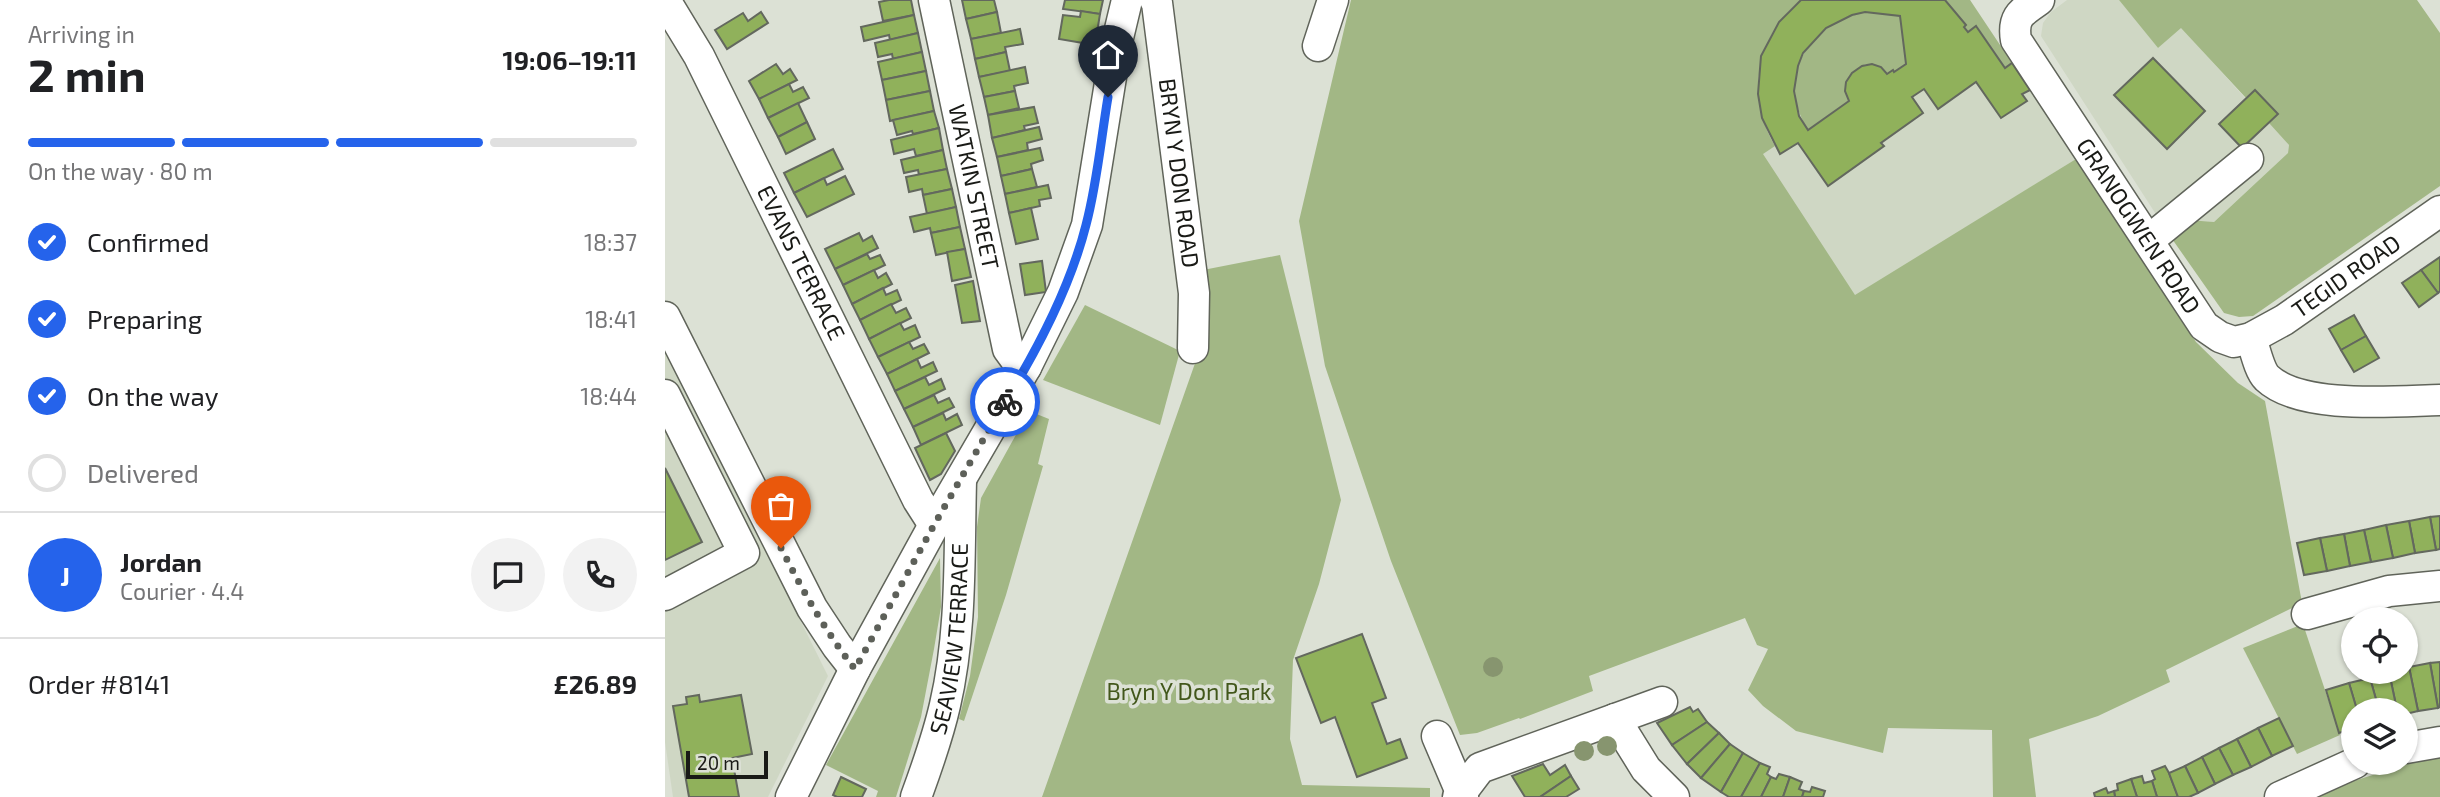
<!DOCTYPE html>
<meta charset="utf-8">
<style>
body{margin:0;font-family:"Exo 2",sans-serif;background:#f2f2f2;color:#202124;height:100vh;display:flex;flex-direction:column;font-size:26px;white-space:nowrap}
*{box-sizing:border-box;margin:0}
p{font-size:23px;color:#757577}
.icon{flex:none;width:38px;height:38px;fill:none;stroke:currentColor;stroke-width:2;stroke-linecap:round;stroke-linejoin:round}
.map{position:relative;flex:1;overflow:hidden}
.panel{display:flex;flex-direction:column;background:#fff;width:665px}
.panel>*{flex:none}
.controls{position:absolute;left:1676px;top:607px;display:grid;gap:14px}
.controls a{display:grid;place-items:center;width:77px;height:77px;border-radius:50%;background:#fff;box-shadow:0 2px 5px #0004;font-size:35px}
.scale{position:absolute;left:21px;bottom:18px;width:82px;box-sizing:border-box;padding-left:7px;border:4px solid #191a16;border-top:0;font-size:19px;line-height:24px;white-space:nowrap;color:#191a16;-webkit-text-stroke:5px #dce1d5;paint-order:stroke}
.pin{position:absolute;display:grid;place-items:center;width:60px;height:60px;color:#fff;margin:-72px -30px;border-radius:50% 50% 50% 0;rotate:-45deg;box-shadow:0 0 7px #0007}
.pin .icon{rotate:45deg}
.courier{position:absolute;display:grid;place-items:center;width:70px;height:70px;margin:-35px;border:5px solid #2563eb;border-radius:50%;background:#fff;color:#222;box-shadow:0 2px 9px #0007}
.headline em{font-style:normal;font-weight:700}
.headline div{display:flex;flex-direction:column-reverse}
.headline{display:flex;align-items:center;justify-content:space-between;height:119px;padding:0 28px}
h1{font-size:46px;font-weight:700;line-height:52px}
.bar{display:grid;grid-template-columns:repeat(4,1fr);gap:10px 7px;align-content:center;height:84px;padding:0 28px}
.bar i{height:9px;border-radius:5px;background:#e0e0e0}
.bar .selected{background:#2563eb}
.bar p{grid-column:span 4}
.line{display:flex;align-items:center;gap:18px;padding:0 28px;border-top:2px solid #e0e0e0}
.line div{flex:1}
.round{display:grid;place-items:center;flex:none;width:74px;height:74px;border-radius:37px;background:#f2f2f2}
ol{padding:0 28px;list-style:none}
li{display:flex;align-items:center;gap:21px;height:77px}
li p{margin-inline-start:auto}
li .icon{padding:7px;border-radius:50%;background:#2563eb;color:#fff;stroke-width:4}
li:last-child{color:#757577}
li i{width:38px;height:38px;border:4px solid #e0e0e0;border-radius:50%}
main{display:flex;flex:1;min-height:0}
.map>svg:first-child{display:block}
</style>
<main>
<section class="panel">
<div class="headline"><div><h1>2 min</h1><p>Arriving in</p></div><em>19:06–19:11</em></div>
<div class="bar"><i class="selected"></i><i class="selected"></i><i class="selected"></i><i></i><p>On the way · 80 m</p></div>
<ol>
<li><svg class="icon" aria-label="check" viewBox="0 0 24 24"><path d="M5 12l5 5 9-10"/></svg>Confirmed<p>18:37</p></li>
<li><svg class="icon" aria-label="check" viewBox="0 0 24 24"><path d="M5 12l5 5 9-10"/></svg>Preparing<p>18:41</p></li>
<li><svg class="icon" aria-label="check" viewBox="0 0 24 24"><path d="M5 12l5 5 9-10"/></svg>On the way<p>18:44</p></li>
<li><i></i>Delivered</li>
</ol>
<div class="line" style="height:126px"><b class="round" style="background:#2563eb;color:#fff">J</b><div><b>Jordan</b><p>Courier · 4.4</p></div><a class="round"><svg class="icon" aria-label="chat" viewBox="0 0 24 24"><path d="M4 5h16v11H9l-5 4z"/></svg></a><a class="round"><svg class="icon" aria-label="phone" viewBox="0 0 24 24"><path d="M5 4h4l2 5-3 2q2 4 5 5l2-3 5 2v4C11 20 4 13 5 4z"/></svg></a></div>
<div class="line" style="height:91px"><div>Order #8141</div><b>£26.89</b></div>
</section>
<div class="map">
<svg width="1775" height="797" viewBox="0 0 1775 797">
<rect width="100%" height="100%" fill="#dce1d5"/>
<g fill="#cfd7c4">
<polygon points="1109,0 1305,0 1411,159 1190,296 1030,53"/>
<polygon points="1402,0 1454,0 1493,48 1516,27 1580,98 1590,90 1613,114 1604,123 1624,145 1623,153 1549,222 1523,220 1505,236 1376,36 1378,23 1386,12"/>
<polygon points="0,349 163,676 103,797 8,797 0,742"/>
</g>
<g fill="#a2b785">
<path d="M686 0H1136C1091 36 1080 96 1110 146L1098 154 1190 295 1411 159 1531 342 1573 383 1600 401 1637 603 1501 670 1505 682 1433 716 1364 739 1371 797H1328L1327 730 1223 728 1218 753 1131 731 1098 706 1083 690 1103 649 1092 645 1080 618 924 676 928 691 855 719 854 718 812 733 795 735 726 561 660 366 634 221Z"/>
<polygon points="1280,0 1305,0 1347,63 1340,68 1312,26 1303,32 1299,27 1301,25"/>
<polygon points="1454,0 1752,0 1775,33 1775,186 1588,316 1574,317 1559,313 1505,236 1523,220 1549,222 1623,153 1624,145 1604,123 1613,114 1590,90 1581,98 1516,28 1493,48"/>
<path d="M1200 12 1235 16 1241 64 1229 72 1228 70 1222 74C1201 52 1188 70 1180 91L1184 101 1143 130C1110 77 1143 24 1200 12Z"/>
<polygon points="615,255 676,500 654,584 628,660 625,739 637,785 765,788 765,797 377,797 534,352 538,270"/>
<polygon points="420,305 515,351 495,425 378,380"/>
<polygon points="364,411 384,419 373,464 378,466 341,595 299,721 294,719 305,676 313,617 312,527 316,498"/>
<polygon points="275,558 276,607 269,649 256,717 231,797 211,797 213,791 161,765"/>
<polygon points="1638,624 1675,735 1632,754 1578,648"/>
<polygon points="1775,758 1775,797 1644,797 1657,791 1752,761"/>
</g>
<g fill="#90b15b" stroke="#63685e" stroke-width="2" fill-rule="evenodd">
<polygon points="224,0 246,0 249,15 218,21 214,2"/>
<polygon points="297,0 329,0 332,12 301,19"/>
<polygon points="400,0 438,0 435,14 398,9"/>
<path d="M1136 0H1280L1301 25 1299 27 1303 32 1311 26 1340 68 1347 63 1365 90 1357 94 1362 101 1336 118 1311 82 1273 109 1259 89 1247 97 1258 113 1216 143 1219 146 1163 186 1133 143 1115 154 1097 118 1093 94 1096 56 1114 22ZM1200 12 1235 16 1241 64 1229 72 1228 70 1222 74 1216 67 1207 64 1197 66 1187 73 1181 82 1180 91 1184 101 1143 130 1134 116 1129 91 1133 66 1138 53 1161 28 1187 15Z"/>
<polygon points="416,11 435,14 430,45 394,39 398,15 415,17"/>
<polygon points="96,12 103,23 62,49 50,30 78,13 83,21"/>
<polygon points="332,12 336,33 306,39 301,19"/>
<polygon points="249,15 253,33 225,40 224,35 199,41 196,27"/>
<polygon points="355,29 358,44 340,47 341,52 310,59 306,39"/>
<polygon points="253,33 257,52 228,59 227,54 213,57 210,43"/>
<polygon points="257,52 261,71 217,80 213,62"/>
<polygon points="341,52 345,71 314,77 310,59"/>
<polygon points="1488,58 1540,111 1502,149 1449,95"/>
<polygon points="111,64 118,74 125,69 132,80 94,99 84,81"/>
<polygon points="360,67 363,83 349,86 350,91 319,97 314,77"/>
<polygon points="261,71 265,91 221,100 217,80"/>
<polygon points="124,84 128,92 138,87 144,98 103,118 94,99"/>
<polygon points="1590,90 1613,114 1577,148 1554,124"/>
<polygon points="265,91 269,111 225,121 221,100"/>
<polygon points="350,91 354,108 323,115 319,97"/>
<polygon points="133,103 142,122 113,137 103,118"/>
<polygon points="369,107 373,123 359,126 360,130 327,138 323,115"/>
<polygon points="269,111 274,128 248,134 247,131 232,135 228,120"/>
<polygon points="142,122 150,139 121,154 113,137"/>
<polygon points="374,127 377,139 362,143 363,150 332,157 327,138"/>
<polygon points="274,128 278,150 251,156 249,149 229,154 226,140"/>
<polygon points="375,148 378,160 366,164 367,169 336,176 332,157"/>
<polygon points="168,149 178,169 129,193 119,173"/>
<polygon points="278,150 282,169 254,175 253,170 239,173 236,160"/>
<polygon points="282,169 287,189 258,195 257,189 244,192 241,177"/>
<polygon points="367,169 372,187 340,194 336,176"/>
<polygon points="180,176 189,194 142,217 129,193 159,178 162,185"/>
<polygon points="383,185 386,198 374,200 375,206 344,213 340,194"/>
<polygon points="287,189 291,207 262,214 258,195"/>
<polygon points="291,207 295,227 266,233 265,228 249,232 245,217"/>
<polygon points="366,208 373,239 351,244 344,213"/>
<polygon points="295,227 300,249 271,255 266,233"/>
<polygon points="194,233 198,241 207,236 213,248 170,269 160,249"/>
<polygon points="300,249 306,277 287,281 282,252"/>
<polygon points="202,254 205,259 215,255 220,265 178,285 170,269"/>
<polygon points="1775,257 1775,291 1773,293 1756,270"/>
<polygon points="377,261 381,292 360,295 355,264"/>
<polygon points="209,270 213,278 221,273 227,284 187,304 178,285"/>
<polygon points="1756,270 1773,293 1754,307 1737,283"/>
<polygon points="308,281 315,321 297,323 290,285"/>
<polygon points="218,288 221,295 232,290 236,300 195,320 187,304"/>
<polygon points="226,304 231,313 241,308 246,318 204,339 195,320"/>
<polygon points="1689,315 1701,336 1676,350 1664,329"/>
<polygon points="235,323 239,330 250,325 255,337 213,357 204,339"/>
<polygon points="1701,336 1714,358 1689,372 1676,350"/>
<polygon points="244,342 248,349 259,344 264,353 222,374 213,357"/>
<polygon points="252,359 256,368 268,362 272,371 230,391 222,374"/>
<polygon points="260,377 264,385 276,379 280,389 239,409 230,391"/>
<polygon points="269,395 273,403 284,398 289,407 248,427 239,409"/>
<polygon points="278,413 281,420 292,414 297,425 256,445 248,427"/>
<polygon points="281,433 290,451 276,474 265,480 250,448"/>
<polygon points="0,468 37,542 0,560"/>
<polygon points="1775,516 1775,549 1771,550 1765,517"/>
<polygon points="1765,517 1771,550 1750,553 1744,521"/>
<polygon points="1744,521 1750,553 1728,558 1721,525"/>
<polygon points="1721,525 1728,558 1706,562 1699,530"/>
<polygon points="1699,530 1706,562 1685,566 1679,534"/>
<polygon points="1679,534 1685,566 1662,571 1655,538"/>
<polygon points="1655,538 1662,571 1639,575 1632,543"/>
<polygon points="697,634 721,698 707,703 722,744 735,739 742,758 692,777 670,717 656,723 631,658"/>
<polygon points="1775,662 1775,707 1773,708 1765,663"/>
<polygon points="1765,663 1773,708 1753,711 1744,667"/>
<polygon points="1744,667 1753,711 1741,714 1741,710 1732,710 1724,672 1741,672 1741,668"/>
<polygon points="1724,672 1732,710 1714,710 1705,678"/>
<polygon points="1705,678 1714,710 1692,710 1684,683"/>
<polygon points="1684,683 1692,710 1689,710 1689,728 1674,733 1661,690"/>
<polygon points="34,695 35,702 76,695 87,754 67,758 74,797 24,797 8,706 22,704 21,697"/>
<polygon points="1025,707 1028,712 1033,709 1042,722 1007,745 992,723"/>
<polygon points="1614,718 1628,746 1607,756 1593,728"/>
<polygon points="1042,722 1054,733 1022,764 1007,745"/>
<polygon points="1593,728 1607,756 1586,767 1572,739"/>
<polygon points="1054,733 1065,744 1036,778 1022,764"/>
<polygon points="1572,739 1586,767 1568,775 1554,748"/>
<polygon points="1065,744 1078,753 1056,792 1036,778"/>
<polygon points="1554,748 1568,775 1550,784 1537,757"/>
<polygon points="1078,753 1095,763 1076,797 1064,797 1056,792"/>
<polygon points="1537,757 1550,784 1533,793 1520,766"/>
<polygon points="1095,763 1105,767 1102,774 1106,777 1096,797 1076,797"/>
<polygon points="878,764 885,775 900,765 906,776 875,797 860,797 847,776"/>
<polygon points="1500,766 1504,773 1513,797 1492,797 1487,781 1490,779 1487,771"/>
<polygon points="1520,766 1533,793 1524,797 1513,797 1504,773"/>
<polygon points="1114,774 1125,777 1118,797 1096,797 1106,777 1111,779"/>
<polygon points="906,776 914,789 901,797 875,797"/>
<polygon points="1477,776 1479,783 1487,781 1492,797 1472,797 1466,779"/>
<polygon points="176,777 201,789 197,797 172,797 168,795"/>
<polygon points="1125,777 1137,782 1134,789 1139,791 1137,797 1118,797"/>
<polygon points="1466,779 1472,797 1450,797 1449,791 1453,790 1452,784"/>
<polygon points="1147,787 1160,791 1158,797 1137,797 1139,791 1145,792"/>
<polygon points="1441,788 1443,793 1449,791 1450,797 1430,797 1429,793"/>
</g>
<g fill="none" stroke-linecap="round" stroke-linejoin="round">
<defs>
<g id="minor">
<path id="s1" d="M0 0 34 56 253 500 269 525"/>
<path id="s2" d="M269 0 343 349 351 360 361 367"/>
<path id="s3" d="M490 0 492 3 529 293 528 348"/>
<path id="s4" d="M1374 0C1357 12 1347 16 1351 40L1539 326 1555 337 1569 342 1586 338 1619 320 1775 211"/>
<polyline points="653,46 668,0"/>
<polyline points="1484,240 1583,159"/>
<polyline points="0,317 147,608 172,646 190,669"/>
<path d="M1586 338C1590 349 1594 370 1602 378 1636 410 1730 401 1775 400"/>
<polyline points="0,395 79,553 0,595"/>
<polyline points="1642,614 1724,591 1775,586"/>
<polyline points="950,719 981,769 1009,797"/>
<polyline points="772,736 798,797"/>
<polyline points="1741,748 1775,742"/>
<polyline points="126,797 190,669 269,525 361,367 398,292 422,225 451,46 462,0"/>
<path id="s5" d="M251 797C262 767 273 736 280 705 297 632 294 555 296 481"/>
<polyline points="793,797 815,768 997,702"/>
<polyline points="1615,797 1690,763"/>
</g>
</defs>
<use href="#minor" stroke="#60645a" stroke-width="33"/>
<use href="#minor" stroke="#fff" stroke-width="30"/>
</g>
<g fill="#87956f">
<circle cx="828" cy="667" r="10"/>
<circle cx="942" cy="746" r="10"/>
<circle cx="919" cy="751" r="10"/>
</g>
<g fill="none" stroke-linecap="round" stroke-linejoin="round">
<path stroke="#5d6059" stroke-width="7" stroke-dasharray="0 12.6" d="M116 548C138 591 160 631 190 669L269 525 340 402"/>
<path stroke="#2563eb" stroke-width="9" d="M340 402C374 347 405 288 421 225 432 184 436 139 443 97"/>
</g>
<g text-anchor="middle" stroke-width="7" stroke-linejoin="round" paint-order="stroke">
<g font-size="23" fill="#191a16" stroke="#dce1d5">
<text dy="8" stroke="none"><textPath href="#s3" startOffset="175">BRYN Y DON ROAD</textPath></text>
<text dy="8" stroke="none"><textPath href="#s2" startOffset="191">WATKIN STREET</textPath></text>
<text dy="8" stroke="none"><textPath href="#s4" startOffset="273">GRANOGWEN ROAD</textPath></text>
<text dy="8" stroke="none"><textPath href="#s1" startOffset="296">EVANS TERRACE</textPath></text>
<text dy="8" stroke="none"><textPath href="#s4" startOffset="558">TEGID ROAD</textPath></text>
<text dy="8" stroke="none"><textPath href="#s5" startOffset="163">SEAVIEW TERRACE</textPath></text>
</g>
<g font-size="23" fill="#42571b" stroke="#dce1d5">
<text x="524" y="700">Bryn Y Don Park</text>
</g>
</g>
</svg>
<div class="controls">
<a><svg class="icon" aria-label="locate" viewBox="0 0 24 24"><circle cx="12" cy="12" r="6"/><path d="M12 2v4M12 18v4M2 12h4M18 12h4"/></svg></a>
<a><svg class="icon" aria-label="layers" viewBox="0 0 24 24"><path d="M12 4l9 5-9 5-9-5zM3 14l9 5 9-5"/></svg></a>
</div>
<div class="scale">20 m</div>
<div class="pin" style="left:116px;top:548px;background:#ea580c"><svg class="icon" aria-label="bag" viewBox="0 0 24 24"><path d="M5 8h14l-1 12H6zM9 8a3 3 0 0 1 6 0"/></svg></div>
<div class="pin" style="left:443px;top:97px;background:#1f2937"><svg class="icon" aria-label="home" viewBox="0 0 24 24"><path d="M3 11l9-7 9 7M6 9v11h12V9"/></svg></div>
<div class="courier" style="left:340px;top:402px"><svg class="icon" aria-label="bike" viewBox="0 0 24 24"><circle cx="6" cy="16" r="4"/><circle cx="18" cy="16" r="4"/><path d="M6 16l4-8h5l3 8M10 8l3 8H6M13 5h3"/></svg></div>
</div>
</main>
